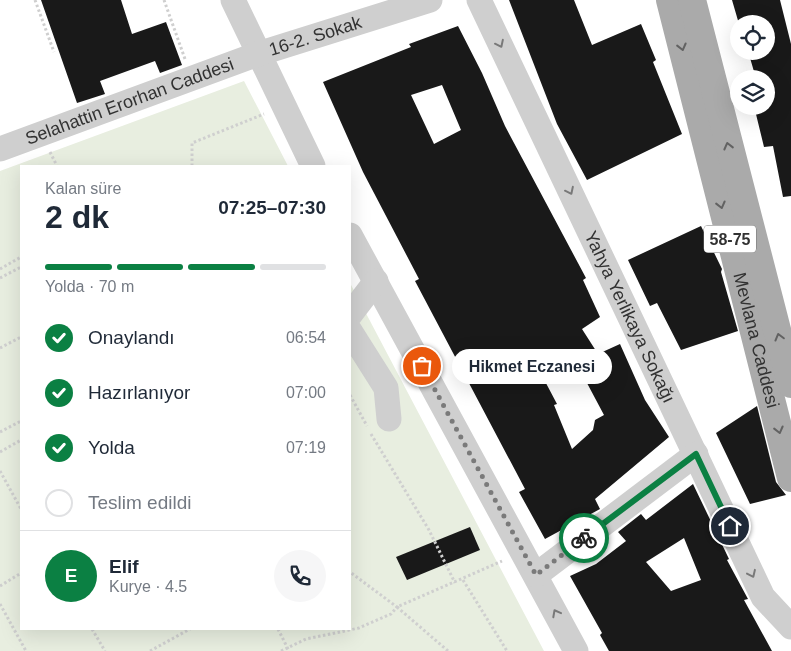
<!DOCTYPE html>
<html lang="tr">
<meta charset="utf-8">
<style>
body{margin:0;font-family:Helvetica,sans-serif;background:#f6f6f7;color:#1f2937;height:100vh;display:flex;flex-direction:column;font-size:19px;white-space:nowrap}
*{box-sizing:border-box;margin:0}
p{font-size:16px;color:#747a83}
.icon{flex:none;width:28px;height:28px;fill:none;stroke:currentColor;stroke-width:2;stroke-linecap:round;stroke-linejoin:round}
.map{position:relative;flex:1;overflow:hidden}
.side{position:absolute;left:20px;top:165px;width:331px;height:465px;display:flex;flex-direction:column;background:#fff;border-radius:0px;box-shadow:0 5px 20px #0002}
.side>*{flex:none}
.buttons{position:absolute;left:730px;top:15px;display:grid;gap:10px}
.buttons a{display:grid;place-items:center;width:45px;height:45px;border-radius:50%;background:#fff;box-shadow:0 5px 20px #0002;font-size:25px}
.pin{position:absolute;display:grid;place-items:center;width:42px;height:42px;color:#fff;margin:-21px;border:2px solid #fff;border-radius:50%;box-shadow:0 1px 5px #0007}
.courier{position:absolute;display:grid;place-items:center;width:50px;height:50px;margin:-25px;border:4px solid #0b8043;border-radius:50%;background:#fff;color:#222;box-shadow:0 1px 6px #0007}
.bubble{position:absolute;height:35px;border-radius:18px;background:#fff;box-shadow:0 5px 20px #0002;font-size:16px;font-weight:600;line-height:35px;text-align:center}
.headline em{font-style:normal;font-weight:600}
.headline div{display:flex;flex-direction:column-reverse}
.headline{display:flex;align-items:center;justify-content:space-between;height:85px;padding:0 25px}
h1{font-size:32px;font-weight:600;line-height:38px}
.bar{display:grid;grid-template-columns:repeat(4,1fr);gap:8px 5px;align-content:center;height:60px;padding:0 25px}
.bar i{height:6px;border-radius:4px;background:#e0e1e3}
.bar .current{background:#0b8043}
.bar p{grid-column:span 4}
.line{display:flex;align-items:center;gap:12px;padding:0 25px;border-top:1px solid #e0e1e3}
.line div{flex:1}
.round{display:grid;place-items:center;flex:none;width:52px;height:52px;border-radius:26px;background:#f6f6f7}
ol{padding:0 25px;list-style:none}
li{display:flex;align-items:center;gap:15px;height:55px}
li p{margin-inline-start:auto}
li .icon{padding:5px;border-radius:50%;background:#0b8043;color:#fff;stroke-width:4}
li:last-child{color:#747a83}
li i{width:28px;height:28px;border:2px solid #e0e1e3;border-radius:50%}
.map>svg:first-child{display:block}
</style>
<div class="map">
<svg width="791" height="651" viewBox="0 0 791 651">
<rect width="100%" height="100%" fill="#fff"/>
<polygon fill="#e8eee0" points="244,81 288,166 21,166 21,629 350,629 350,283 544,651 0,651 0,171"/>
<g fill="#191919" fill-rule="evenodd">
<polygon points="41,0 121,0 132,34 166,22 182,65 160,73 155,61 100,81 105,94 77,103"/>
<polygon points="509,0 574,0 592,45 641,24 656,60 653,62 682,134 587,180 557,124"/>
<polygon points="732,0 780,0 791,44 791,196 783,197 773,146 764,147 754,106 766,106 766,79 747,79 747,76 755,75 748,51 766,51 766,24 739,24"/>
<path d="M458 26 482 73 505 126 586 278 583 280 600 317 582 329 598 354 620 344 645 400 669 437 595 499 600 509 545 539 519 492 525 489 415 281 419 279 363 172 323 82 411 47 409 44ZM442 85 461 130 434 144 411 95ZM571 353 604 415 595 420 593 430 572 449 554 405 557 404 538 368Z"/>
<polygon points="701,226 722,269 721,272 738,331 681,350 657,303 650,306 628,260"/>
<polygon points="757,406 776,482 786,495 750,504 716,433"/>
<path d="M693 484 729 559 727 560 748 599 744 600 772 651H609L600 635 602 633 570 576 596 564 626 541 618 532 641 514 646 520ZM684 538 701 580 671 591 646 562Z"/>
<polygon points="470,527 480,550 407,580 396,557"/>
</g>
<g fill="none" stroke-linecap="round" stroke-linejoin="round">
<g stroke="#cfcfcf" stroke-width="3" stroke-dasharray="2.5 2.5" stroke-linecap="butt">
<polyline points="35,0 54,52"/>
<polyline points="164,0 185,59"/>
<polyline points="50,152 57,166"/>
<polyline points="192,166 192,143 264,114"/>
<polyline points="0,269 21,257"/>
<polyline points="0,278 21,267"/>
<polyline points="0,348 21,337"/>
<polyline points="350,395 367,426"/>
<polyline points="0,432 21,421"/>
<polyline points="371,434 429,530 455,583"/>
<polyline points="0,452 21,440"/>
<polyline points="0,471 21,509"/>
<polyline points="463,580 507,651"/>
<polyline points="0,586 21,573"/>
<polyline points="0,604 26,651"/>
<polyline points="92,629 105,651"/>
<polyline points="278,629 289,651"/>
<polyline points="150,651 190,629"/>
<polyline points="281,651 306,639 359,628 391,614 397,607 350,572"/>
<polyline points="448,651 397,607 502,561"/>
</g>
<g stroke="#cfcfcf" stroke-width="25">
<polyline points="233,0 313,166"/>
<path id="s1" d="M479 0 763 597 791 627"/>
<path id="s2" d="M0 149 258 54 430 0"/>
<polyline points="350,235 576,651"/>
<polyline points="350,315 376,281"/>
<polyline points="350,331 386,388 389,419"/>
<polyline points="536,575 696,454"/>
</g>
<g stroke="#aaa" stroke-width="28">
<path id="s3" d="M670 0 791 478"/>
<polyline points="692,0 791,384"/>
</g>
</g>
<defs><path id="oneway-chevron" d="M-2-3.5L2.5 0L-2 3.5" fill="none" stroke-width="1.6" stroke-linecap="round" stroke-linejoin="round" transform="scale(1.25)"/></defs>
<g stroke="#797979">
<use href="#oneway-chevron" transform="translate(500 44) rotate(64)"/>
<use href="#oneway-chevron" transform="translate(570 191) rotate(64)"/>
<use href="#oneway-chevron" transform="translate(752 574) rotate(65)"/>
<use href="#oneway-chevron" transform="translate(556 613) rotate(-118)"/>
</g>
<g stroke="#626262">
<use href="#oneway-chevron" transform="translate(682 47) rotate(76)"/>
<use href="#oneway-chevron" transform="translate(728 146) rotate(-104)"/>
<use href="#oneway-chevron" transform="translate(721 205) rotate(76)"/>
<use href="#oneway-chevron" transform="translate(779 337) rotate(-105)"/>
<use href="#oneway-chevron" transform="translate(779 430) rotate(76)"/>
</g>
<g fill="none" stroke-linecap="round" stroke-linejoin="round">
<polyline stroke="#7a7a7a" stroke-width="5" stroke-dasharray="0 9" points="422,366 536,575 584,538"/>
<polyline stroke="#0b8043" stroke-width="6" points="584,538 696,454 730,526"/>
</g>
<g text-anchor="middle" stroke-width="5" stroke-linejoin="round" paint-order="stroke">
<rect fill="#fff" stroke="#707070" stroke-width="1" x="704" y="225.5" width="52" height="27" rx="4"/>
<g font-size="16" font-weight="bold" fill="#323232">
<text x="730" y="245">58-75</text>
</g>
<g font-size="18" fill="#323232" stroke="#fff">
<text dy="6" stroke="none"><textPath href="#s2" startOffset="335">16-2. Sokak</textPath></text>
<text dy="6" stroke="none"><textPath href="#s2" startOffset="138">Selahattin Erorhan Caddesi</textPath></text>
<text dy="6" stroke="none"><textPath href="#s1" startOffset="351">Yahya Yerlikaya Sokağı</textPath></text>
<text dy="6" stroke="none"><textPath href="#s3" startOffset="351">Mevlana Caddesi</textPath></text>
</g>
</g>
</svg>
<div class="buttons">
<a><svg class="icon" aria-label="locate" viewBox="0 0 24 24"><circle cx="12" cy="12" r="6"/><path d="M12 2v4M12 18v4M2 12h4M18 12h4"/></svg></a>
<a><svg class="icon" aria-label="layers" viewBox="0 0 24 24"><path d="M12 4l9 5-9 5-9-5zM3 14l9 5 9-5"/></svg></a>
</div>
<div class="pin" style="left:422px;top:366px;background:#ea580c"><svg class="icon" aria-label="bag" viewBox="0 0 24 24"><path d="M5 8h14l-1 12H6zM9 8a3 3 0 0 1 6 0"/></svg></div>
<div class="pin" style="left:730px;top:526px;background:#1f2937"><svg class="icon" aria-label="home" viewBox="0 0 24 24"><path d="M3 11l9-7 9 7M6 9v11h12V9"/></svg></div>
<div class="courier" style="left:584px;top:538px"><svg class="icon" aria-label="bike" viewBox="0 0 24 24"><circle cx="6" cy="16" r="4"/><circle cx="18" cy="16" r="4"/><path d="M6 16l4-8h5l3 8M10 8l3 8H6M13 5h3"/></svg></div>
<div class="bubble" style="left:452px;top:349px;width:160px">Hikmet Eczanesi</div>
<section class="side">
<div class="headline"><div><h1>2 dk</h1><p>Kalan süre</p></div><em>07:25–07:30</em></div>
<div class="bar"><i class="current"></i><i class="current"></i><i class="current"></i><i></i><p>Yolda · 70 m</p></div>
<ol>
<li><svg class="icon" aria-label="check" viewBox="0 0 24 24"><path d="M5 12l5 5 9-10"/></svg>Onaylandı<p>06:54</p></li>
<li><svg class="icon" aria-label="check" viewBox="0 0 24 24"><path d="M5 12l5 5 9-10"/></svg>Hazırlanıyor<p>07:00</p></li>
<li><svg class="icon" aria-label="check" viewBox="0 0 24 24"><path d="M5 12l5 5 9-10"/></svg>Yolda<p>07:19</p></li>
<li><i></i>Teslim edildi</li>
</ol>
<div class="line" style="height:90px"><b class="round" style="background:#0b8043;color:#fff">E</b><div><b>Elif</b><p>Kurye · 4.5</p></div><a class="round"><svg class="icon" aria-label="phone" viewBox="0 0 24 24"><path d="M5 4h4l2 5-3 2q2 4 5 5l2-3 5 2v4C11 20 4 13 5 4z"/></svg></a></div>
</section>
</div>
